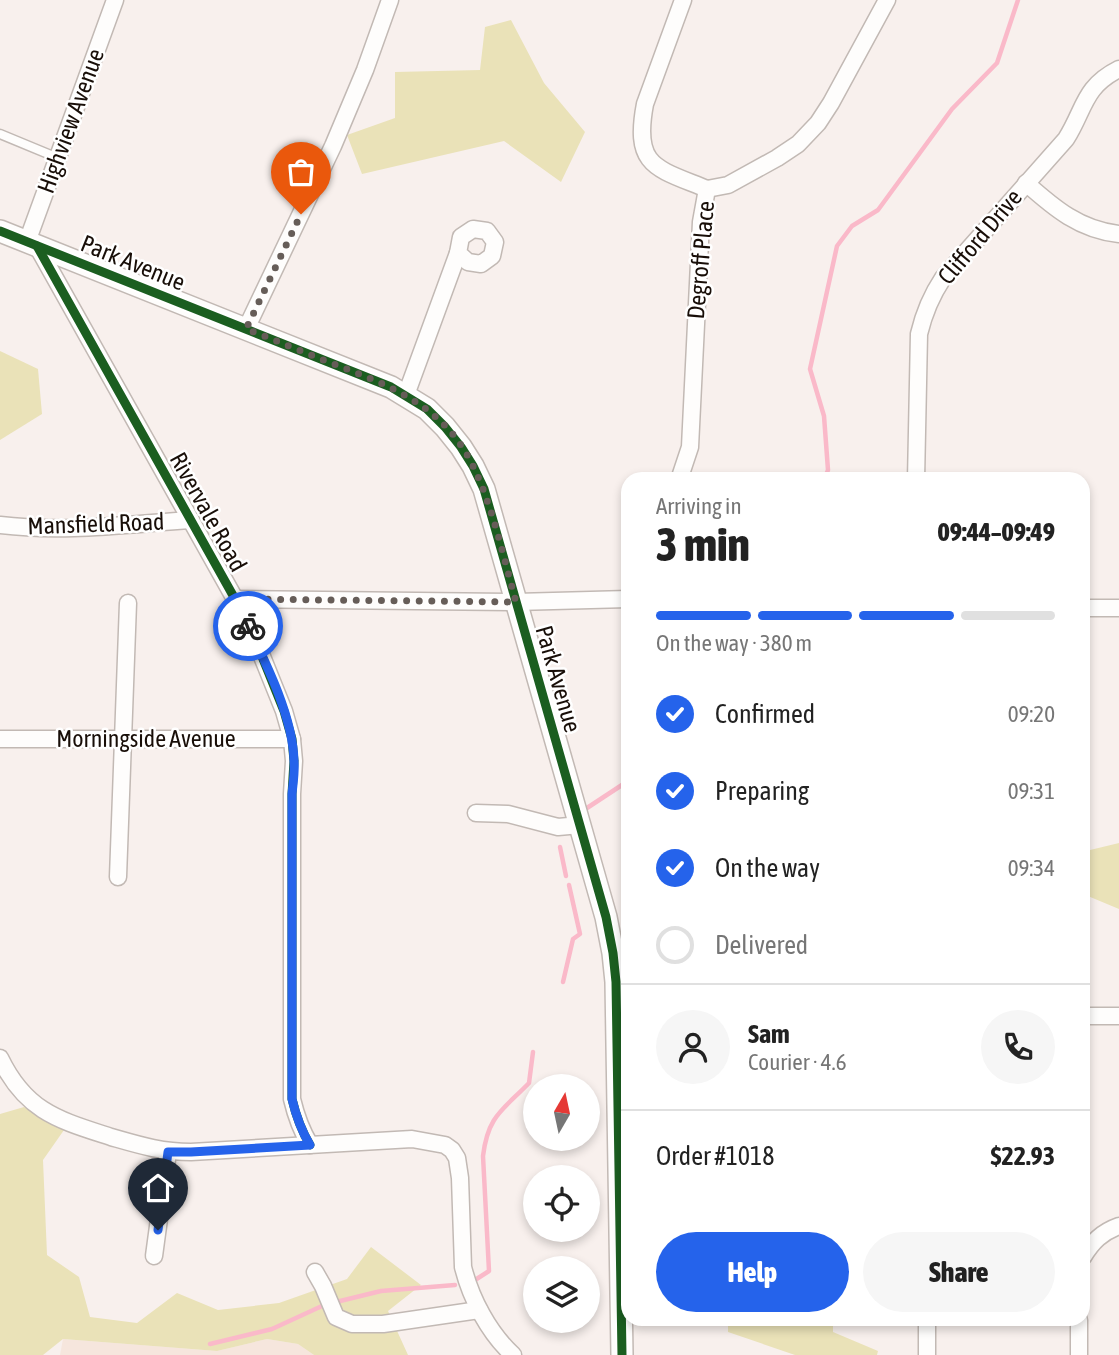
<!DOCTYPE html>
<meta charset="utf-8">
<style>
body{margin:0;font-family:"Asap Condensed",sans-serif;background:#f6f6f6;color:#222;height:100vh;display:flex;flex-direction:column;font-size:26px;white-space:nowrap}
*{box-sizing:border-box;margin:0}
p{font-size:23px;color:#767676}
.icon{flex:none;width:38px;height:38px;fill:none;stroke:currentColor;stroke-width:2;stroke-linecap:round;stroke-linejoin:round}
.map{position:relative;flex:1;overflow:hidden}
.side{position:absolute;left:621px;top:472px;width:469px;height:854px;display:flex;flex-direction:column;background:#fff;border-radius:21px;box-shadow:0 4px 10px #0003}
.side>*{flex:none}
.needle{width:46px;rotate:9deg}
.controls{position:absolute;left:523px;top:1074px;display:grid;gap:14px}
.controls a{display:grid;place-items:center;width:77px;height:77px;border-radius:50%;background:#fff;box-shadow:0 4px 10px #0003;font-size:35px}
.pin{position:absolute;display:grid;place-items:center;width:60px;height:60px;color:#fff;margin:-72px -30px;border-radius:50% 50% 50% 0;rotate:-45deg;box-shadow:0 0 7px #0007}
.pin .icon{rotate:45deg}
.courier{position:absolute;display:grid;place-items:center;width:70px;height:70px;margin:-35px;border:5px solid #2563eb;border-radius:50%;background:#fff;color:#222;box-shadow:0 2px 9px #0007}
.headline em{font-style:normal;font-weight:800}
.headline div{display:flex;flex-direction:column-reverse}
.headline{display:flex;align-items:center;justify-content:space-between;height:119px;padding:0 35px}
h1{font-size:46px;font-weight:800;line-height:52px}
.bar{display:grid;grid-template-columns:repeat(4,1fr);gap:10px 7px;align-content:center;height:84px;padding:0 35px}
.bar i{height:9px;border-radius:5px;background:#e0e0e0}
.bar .active{background:#2563eb}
.bar p{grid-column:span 4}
.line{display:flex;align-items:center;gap:18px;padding:0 35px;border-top:2px solid #e0e0e0}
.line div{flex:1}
.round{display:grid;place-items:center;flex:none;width:74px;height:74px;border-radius:37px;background:#f6f6f6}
ol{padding:0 35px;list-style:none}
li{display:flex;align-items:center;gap:21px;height:77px}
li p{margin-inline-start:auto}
li .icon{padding:7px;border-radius:50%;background:#2563eb;color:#fff;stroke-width:4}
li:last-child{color:#767676}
li i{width:38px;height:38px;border:4px solid #e0e0e0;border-radius:50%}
.button{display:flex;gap:14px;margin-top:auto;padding:14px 35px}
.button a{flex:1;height:80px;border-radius:42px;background:#2563eb;color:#fff;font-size:28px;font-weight:800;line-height:80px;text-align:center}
.button a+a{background:#f6f6f6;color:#222}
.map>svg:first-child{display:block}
</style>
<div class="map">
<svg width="1119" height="1355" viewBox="0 0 1119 1355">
<rect width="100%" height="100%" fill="#f8f0ed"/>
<polygon fill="#f6e6dd" points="63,1339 217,1351 267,1339 298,1344 314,1355 60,1355"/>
<g fill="#eae2b8">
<polygon points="511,20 544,83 585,132 561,182 504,141 362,174 347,135 395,118 395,72 480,70 485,27"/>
<polygon points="0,351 38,369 42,414 0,440"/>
<polygon points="1119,843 1119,909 1083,894 1083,850 1086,851"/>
<polygon points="24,1107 64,1130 43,1160 47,1255 79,1277 90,1317 137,1323 177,1293 218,1310 279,1303 347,1279 371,1247 421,1285 388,1311 408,1355 314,1355 298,1344 267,1339 217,1351 63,1339 43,1355 0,1355 0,1114"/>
<polygon points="728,1320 833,1320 833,1332 878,1351 877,1355 795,1355 728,1332"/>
</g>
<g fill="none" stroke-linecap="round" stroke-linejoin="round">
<g stroke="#fab9c9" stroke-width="4.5">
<polyline points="824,480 828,470 824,416 810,369 837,246 852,226 878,210 952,109 997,63 1018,0"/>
<polyline points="587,808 628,781"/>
<polyline points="560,847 566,876"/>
<polyline points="563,982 573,939 580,934 569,885"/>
<path d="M475 1280 489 1271 483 1156C488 1115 503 1110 529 1083L533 1052"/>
<polyline points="336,1302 381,1291 455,1285"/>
<polyline points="210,1344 272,1329 322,1306"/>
</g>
<defs>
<polyline id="lane" points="0,134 58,158"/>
<g id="street">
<path d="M683 0 645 104C633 167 656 168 707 189"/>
<path d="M1026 183C1054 208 1080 230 1119 234"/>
<polyline points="707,189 728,185 777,158 798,144 818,123 831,103 887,0"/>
<polygon points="473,229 487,231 495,242 492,256 481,264 468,262 458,253 461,237"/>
<polyline points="27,242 115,0"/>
<path d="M37 246 235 599 259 649 284 711 292 739 294 761 292 794V1099C296 1116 301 1130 310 1145"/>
<polyline points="246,329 333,146 365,70 390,0"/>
<polyline points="406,395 458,253"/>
<polyline points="679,480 690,447 701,222 707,189"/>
<path d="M916 480 919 334C924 313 931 296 943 278L1066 139C1085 109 1083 87 1119 69"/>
<path d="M0 525C63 533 128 524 191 520"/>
<polyline points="235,599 516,602 628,599"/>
<polyline points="1083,608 1119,608"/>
<polyline points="0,739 292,739"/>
<polyline points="476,813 508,814 558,827 580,825"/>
<polyline points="118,877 128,603"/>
<polyline points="1083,1016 1119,1016"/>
<path d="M0 1058C26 1112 59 1120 111 1137 139 1145 161 1152 191 1152L412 1139 445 1145 452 1150 457 1158 460 1178 463 1267C471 1299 489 1333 513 1355"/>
<polyline points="154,1256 168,1152"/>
<path d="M1083 1257C1092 1242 1102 1232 1119 1226"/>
<polyline points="315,1272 323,1286 336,1317 352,1324 383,1324 479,1310"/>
<polyline points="927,1320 927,1355"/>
<polyline points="1079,1320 1079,1355"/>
</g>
<polyline id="secondary" points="0,231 391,387 427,409 445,427 461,447 473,466 484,489 606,917 613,953 616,982 622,1355"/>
</defs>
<use href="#lane" stroke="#c2b9b4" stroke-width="11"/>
<use href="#street" stroke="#c2b9b4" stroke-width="19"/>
<use href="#secondary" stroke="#c2b9b4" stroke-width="24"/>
<use href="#lane" stroke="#fefdfc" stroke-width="8"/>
<use href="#street" stroke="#fefdfc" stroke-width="16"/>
<use href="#secondary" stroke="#fefdfc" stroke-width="21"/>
<defs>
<g id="cycleway">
<polyline points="0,231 391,387 427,409 445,427 461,447 473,466 484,489 606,917 613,953 616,982 622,1355"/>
<path d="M37 246 235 599 259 649 284 711 292 739 294 761 292 794V1099C296 1116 301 1130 310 1145"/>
</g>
</defs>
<use href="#cycleway" stroke="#fff" stroke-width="13"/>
<use href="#cycleway" stroke="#1b5e20" stroke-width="9"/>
</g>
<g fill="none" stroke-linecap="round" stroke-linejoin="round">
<path stroke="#665d58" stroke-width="7" stroke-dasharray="0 12.6" d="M248 626 235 599 516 602C504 559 493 508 474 468 445 406 391 386 331 363 303 352 275 340 246 329L301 214"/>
<path stroke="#2563eb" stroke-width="9" d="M158 1230 168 1152H191L310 1145C301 1130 296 1116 292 1099V794C293 783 295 772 294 761 293 718 267 665 248 626"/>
</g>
<g text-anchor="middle" stroke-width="5" stroke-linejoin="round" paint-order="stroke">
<g font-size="24" fill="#180e08" stroke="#fff">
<text transform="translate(71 121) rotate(-70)" y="8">Highview Avenue</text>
<text transform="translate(980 237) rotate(-50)" y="8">Clifford Drive</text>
<text transform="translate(701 260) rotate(-85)" y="8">Degroff Place</text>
<text transform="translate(133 263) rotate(22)" y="8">Park Avenue</text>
<text transform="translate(208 512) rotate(61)" y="8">Rivervale Road</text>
<text transform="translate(96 524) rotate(-2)" y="8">Mansfield Road</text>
<text transform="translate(558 679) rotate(74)" y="8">Park Avenue</text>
<text x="146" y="747">Morningside Avenue</text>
</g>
</g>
</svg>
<div class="controls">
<a><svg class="needle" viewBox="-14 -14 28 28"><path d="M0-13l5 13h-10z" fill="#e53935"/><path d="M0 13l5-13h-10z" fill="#767676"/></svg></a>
<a><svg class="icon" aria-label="locate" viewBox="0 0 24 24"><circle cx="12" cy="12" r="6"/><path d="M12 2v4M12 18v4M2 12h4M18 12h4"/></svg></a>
<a><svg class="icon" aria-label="layers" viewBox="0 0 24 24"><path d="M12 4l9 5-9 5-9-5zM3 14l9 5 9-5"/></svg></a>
</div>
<div class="pin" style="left:301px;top:214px;background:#ea580c"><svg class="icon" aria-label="bag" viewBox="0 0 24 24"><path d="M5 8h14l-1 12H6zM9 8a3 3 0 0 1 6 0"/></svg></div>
<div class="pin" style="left:158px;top:1230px;background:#1f2937"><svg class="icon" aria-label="home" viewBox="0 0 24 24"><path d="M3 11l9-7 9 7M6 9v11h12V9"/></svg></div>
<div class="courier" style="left:248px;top:626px"><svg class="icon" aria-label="bike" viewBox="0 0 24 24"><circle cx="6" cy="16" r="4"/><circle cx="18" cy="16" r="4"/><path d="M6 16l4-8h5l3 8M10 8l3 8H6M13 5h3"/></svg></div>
<section class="side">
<div class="headline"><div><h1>3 min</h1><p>Arriving in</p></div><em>09:44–09:49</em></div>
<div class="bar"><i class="active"></i><i class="active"></i><i class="active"></i><i></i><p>On the way · 380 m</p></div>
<ol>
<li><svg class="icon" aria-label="check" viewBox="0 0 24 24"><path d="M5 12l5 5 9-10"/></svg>Confirmed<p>09:20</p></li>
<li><svg class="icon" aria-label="check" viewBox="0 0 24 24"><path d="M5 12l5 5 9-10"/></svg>Preparing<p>09:31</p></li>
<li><svg class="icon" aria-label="check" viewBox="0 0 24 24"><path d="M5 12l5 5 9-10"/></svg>On the way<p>09:34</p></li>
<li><i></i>Delivered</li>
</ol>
<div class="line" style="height:126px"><a class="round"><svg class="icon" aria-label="person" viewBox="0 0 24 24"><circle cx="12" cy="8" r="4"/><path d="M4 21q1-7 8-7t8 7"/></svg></a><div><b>Sam</b><p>Courier · 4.6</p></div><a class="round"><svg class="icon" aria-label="phone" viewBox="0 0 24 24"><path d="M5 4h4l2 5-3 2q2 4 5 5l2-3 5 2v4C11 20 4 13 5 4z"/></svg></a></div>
<div class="line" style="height:91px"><div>Order #1018</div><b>$22.93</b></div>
<div class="button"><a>Help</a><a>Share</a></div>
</section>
</div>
